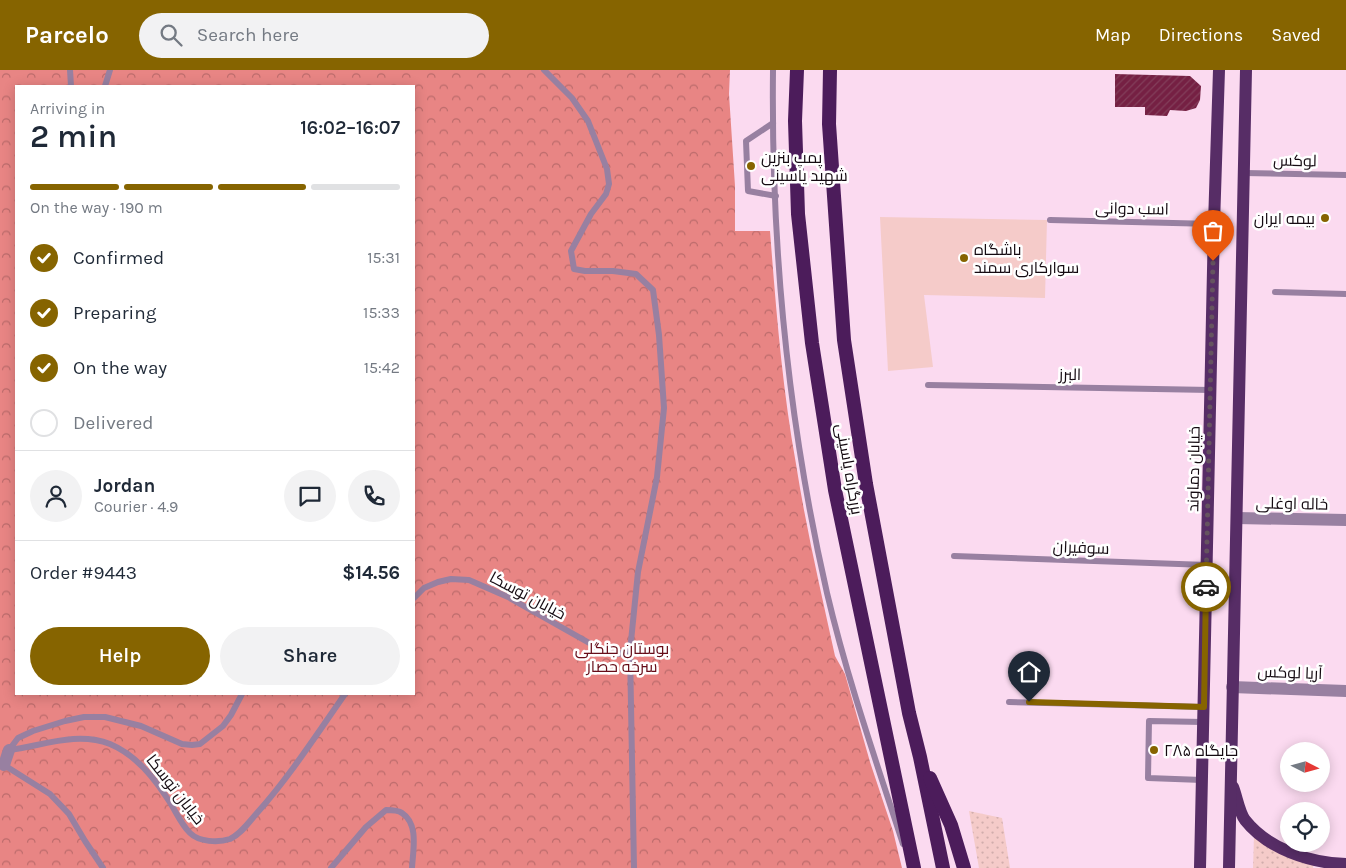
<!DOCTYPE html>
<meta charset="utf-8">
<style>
body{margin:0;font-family:Karla,Cairo,sans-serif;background:#f2f2f3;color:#1f2937;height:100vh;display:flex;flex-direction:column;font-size:19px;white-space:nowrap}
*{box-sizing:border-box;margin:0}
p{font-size:16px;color:#747a83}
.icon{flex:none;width:28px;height:28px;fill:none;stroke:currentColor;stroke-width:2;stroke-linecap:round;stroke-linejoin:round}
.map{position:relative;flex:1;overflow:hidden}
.panel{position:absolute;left:15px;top:15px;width:400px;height:610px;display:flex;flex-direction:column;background:#fff;border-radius:0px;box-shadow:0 2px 12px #0003}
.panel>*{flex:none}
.needle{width:32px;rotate:96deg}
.controls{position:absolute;left:1280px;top:672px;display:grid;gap:10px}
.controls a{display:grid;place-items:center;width:50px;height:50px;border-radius:50%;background:#fff;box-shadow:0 2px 12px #0003;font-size:25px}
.pin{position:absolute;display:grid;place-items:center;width:42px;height:42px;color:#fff;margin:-51px -21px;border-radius:50% 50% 50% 0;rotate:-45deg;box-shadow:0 0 5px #0007}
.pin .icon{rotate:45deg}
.courier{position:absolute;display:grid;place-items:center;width:50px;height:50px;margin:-25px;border:4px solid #866400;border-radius:50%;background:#fff;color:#222;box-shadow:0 1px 6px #0007}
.overview em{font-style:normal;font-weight:600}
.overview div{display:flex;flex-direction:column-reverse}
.overview{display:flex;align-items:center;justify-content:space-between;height:85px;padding:0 15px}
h1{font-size:32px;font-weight:600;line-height:38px}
.bar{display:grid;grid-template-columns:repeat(4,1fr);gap:8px 5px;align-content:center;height:60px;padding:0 15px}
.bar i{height:6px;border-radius:4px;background:#e0e1e3}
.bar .current{background:#866400}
.bar p{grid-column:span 4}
.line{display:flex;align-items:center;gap:12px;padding:0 15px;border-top:1px solid #e0e1e3}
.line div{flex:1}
.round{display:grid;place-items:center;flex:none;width:52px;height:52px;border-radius:26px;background:#f2f2f3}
ol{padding:0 15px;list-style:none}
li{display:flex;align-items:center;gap:15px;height:55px}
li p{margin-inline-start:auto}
li .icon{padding:5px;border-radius:50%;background:#866400;color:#fff;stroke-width:4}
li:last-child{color:#747a83}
li i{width:28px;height:28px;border:2px solid #e0e1e3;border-radius:50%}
.cta{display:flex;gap:10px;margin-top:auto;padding:10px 15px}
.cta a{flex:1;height:58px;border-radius:30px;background:#866400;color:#fff;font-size:20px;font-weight:600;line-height:58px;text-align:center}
.cta a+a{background:#f2f2f3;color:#1f2937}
header{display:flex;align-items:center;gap:30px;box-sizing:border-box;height:70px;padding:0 25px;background:#866400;color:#fff}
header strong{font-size:24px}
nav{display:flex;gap:28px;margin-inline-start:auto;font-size:18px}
.search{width:350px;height:45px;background:#f2f2f3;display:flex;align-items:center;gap:12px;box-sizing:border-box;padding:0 18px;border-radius:28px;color:#747a83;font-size:19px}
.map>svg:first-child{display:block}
</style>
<header>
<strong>Parcelo</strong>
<div class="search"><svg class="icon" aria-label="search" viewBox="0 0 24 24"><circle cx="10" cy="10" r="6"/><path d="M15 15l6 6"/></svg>Search here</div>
<nav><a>Map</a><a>Directions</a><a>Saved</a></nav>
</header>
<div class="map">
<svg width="1346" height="798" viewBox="0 0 1346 798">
<defs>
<pattern id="green-dots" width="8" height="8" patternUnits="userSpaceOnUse" patternTransform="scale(1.25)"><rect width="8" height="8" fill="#f5cbc9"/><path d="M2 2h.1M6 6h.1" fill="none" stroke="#d1adac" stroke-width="1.8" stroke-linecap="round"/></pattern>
<pattern id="forest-crowns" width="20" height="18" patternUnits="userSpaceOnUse" patternTransform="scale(1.25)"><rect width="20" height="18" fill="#e88584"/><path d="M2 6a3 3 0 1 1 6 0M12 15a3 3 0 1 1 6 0" fill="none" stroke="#bb6b6b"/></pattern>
<pattern id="building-hatch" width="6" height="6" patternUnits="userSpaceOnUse" patternTransform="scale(1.25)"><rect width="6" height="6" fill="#752043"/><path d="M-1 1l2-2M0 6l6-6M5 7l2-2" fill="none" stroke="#823e5a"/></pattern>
</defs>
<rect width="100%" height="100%" fill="#fbdaf0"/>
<g fill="url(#green-dots)">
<polygon points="969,741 1002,748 1010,798 979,798"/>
<polygon points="1254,767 1314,793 1313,798 1253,798"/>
</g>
<path fill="url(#forest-crowns)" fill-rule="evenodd" d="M0 0H730L729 24 735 116V161H770C776 239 782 316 796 394 806 458 821 522 835 586L845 604 870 692 893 761 902 798H0ZM16 16H414V624H16Z"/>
<polygon fill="#f5cbc9" points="880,147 1047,150 1045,228 924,225 933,297 888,301"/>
<polygon fill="url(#building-hatch)" points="1115,4 1190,6 1201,16 1200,30 1196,38 1186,41 1170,40 1167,46 1145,45 1145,37 1115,37"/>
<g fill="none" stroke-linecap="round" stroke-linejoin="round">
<g stroke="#9880a1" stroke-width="6">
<polyline points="70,0 71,16"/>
<polyline points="544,0 572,28 588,51 607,99 609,114 606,124 591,144 571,181 574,199 585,201 613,201 636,204 653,220 659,265 664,338 657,407 638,502 630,581 634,798"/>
<path d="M773 0C771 176 788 352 827 523 847 608 876 691 903 774"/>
<polyline points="105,16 110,0"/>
<polyline points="773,53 746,71 748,121 776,126"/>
<polyline points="1244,103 1346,105"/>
<polyline points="1050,150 1214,154"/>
<polyline points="1275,222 1346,224"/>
<polyline points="928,315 1211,320"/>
<polyline points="954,486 1207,495"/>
<polyline points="414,528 424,518 438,512 451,509 469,510 508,527 607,583 618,584 630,581"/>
<polyline points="1009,632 1204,637"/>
<path d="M9 680C42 676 76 661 110 674 134 684 153 706 167 728 175 739 180 753 190 763 199 772 218 773 230 769 241 764 249 752 257 743 290 706 317 664 345 624"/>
<polyline points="9,680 18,668 33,661 65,651 84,647 105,647 141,656 182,674 192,675 200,674 223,656 231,645 242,624"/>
<polyline points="4,695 50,724 69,744 85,771 103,798"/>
<polyline points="1202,710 1148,708 1149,651 1203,652"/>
<path d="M331 798 366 757 386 740C391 740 398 740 402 743 419 754 413 780 412 798"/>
</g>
<g stroke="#9880a1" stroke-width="12">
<polyline points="1237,448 1346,450"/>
<polyline points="1232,617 1346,621"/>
<polyline points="4,695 9,680"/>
</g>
<g stroke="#572d66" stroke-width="12">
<path d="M1233 717C1237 727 1239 742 1245 750 1268 779 1310 793 1346 794"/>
<polyline points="1200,798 1214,154 1219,0"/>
<polyline points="1229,798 1246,0"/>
</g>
<g stroke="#4c1c5b" stroke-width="14">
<polyline points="797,0 795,51 798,144 812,273 835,420 914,798"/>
<polyline points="830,0 829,54 844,270 866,414 909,643 920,687 943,798"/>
<polyline points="930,708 951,755 964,798"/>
</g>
</g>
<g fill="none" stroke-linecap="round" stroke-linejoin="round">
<polyline stroke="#65535f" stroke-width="5" stroke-dasharray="0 9" points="1206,517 1213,191"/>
<polyline stroke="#866400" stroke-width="6" points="1029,632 1204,637 1206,517"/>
</g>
<g fill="#866400" stroke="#fff" stroke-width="2">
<circle cx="751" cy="96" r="5"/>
<circle cx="1325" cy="148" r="5"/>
<circle cx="964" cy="188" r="5"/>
<circle cx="1154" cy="680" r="5"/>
</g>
<g text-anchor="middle" stroke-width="5" stroke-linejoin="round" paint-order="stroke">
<g font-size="16" fill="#140a11" stroke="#fff" text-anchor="start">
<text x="761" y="93">پمپ بنزین<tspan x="761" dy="18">شهید یاسینی</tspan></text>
<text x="1315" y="154" text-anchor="end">بیمه ایران</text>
<text x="974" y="185">باشگاه<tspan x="974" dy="18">سوارکاری سمند</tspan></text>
<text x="1164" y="686">جایگاه ۲۸۵</text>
</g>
<g font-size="16" fill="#140a11" stroke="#fff">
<text transform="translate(1295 90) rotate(1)" y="6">لوکس</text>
<text transform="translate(1132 138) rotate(1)" y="6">اسب دوانی</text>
<text transform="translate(1070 304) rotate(1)" y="6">البرز</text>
<text transform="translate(850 399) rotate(80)" y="6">بزرگراه یاسینی</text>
<text transform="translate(1193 399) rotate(-89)" y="6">خیابان دماوند</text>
<text transform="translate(1292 433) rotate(1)" y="6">خاله اوغلی</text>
<text transform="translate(1081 477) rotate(2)" y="6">سوفیران</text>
<text transform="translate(528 525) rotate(28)" y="6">خیابان توسکا</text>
<text transform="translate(1290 602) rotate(2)" y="6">آریا لوکس</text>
<text transform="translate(176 719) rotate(52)" y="6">خیابان توسکا</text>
</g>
<g font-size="16" fill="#660c18" stroke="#fff">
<text x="622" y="584">بوستان جنگلی<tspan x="622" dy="18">سرخه حصار</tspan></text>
</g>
</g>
</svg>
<div class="controls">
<a><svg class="needle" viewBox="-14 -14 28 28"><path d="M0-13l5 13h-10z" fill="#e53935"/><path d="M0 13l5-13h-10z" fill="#747a83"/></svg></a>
<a><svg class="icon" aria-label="locate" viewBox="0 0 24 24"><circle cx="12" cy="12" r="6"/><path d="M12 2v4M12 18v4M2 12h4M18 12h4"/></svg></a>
</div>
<div class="pin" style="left:1213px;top:191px;background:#ea580c"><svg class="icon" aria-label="bag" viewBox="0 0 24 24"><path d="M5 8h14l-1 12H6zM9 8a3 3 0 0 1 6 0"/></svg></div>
<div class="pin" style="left:1029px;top:632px;background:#1f2937"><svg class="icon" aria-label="home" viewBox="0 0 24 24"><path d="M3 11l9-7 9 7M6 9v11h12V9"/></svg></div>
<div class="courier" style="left:1206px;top:517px"><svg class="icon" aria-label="car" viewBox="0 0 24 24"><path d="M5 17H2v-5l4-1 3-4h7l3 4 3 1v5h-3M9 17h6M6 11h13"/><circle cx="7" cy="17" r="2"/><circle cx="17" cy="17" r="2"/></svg></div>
<section class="panel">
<div class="overview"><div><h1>2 min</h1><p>Arriving in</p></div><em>16:02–16:07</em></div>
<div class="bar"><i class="current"></i><i class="current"></i><i class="current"></i><i></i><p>On the way · 190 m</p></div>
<ol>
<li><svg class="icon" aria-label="check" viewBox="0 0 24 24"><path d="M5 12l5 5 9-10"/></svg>Confirmed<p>15:31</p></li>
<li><svg class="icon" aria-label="check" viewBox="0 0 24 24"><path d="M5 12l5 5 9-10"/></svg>Preparing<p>15:33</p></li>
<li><svg class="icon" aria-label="check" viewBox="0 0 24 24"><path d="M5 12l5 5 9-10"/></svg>On the way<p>15:42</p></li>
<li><i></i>Delivered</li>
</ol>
<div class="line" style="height:90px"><a class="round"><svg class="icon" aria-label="person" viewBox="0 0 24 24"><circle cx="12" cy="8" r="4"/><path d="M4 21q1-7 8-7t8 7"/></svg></a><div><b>Jordan</b><p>Courier · 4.9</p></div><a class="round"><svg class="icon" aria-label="chat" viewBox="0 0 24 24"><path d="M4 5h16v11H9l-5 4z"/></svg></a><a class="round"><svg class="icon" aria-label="phone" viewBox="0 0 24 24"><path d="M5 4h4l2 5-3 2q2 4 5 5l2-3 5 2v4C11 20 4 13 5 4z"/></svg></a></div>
<div class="line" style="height:65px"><div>Order #9443</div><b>$14.56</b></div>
<div class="cta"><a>Help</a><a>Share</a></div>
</section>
</div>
